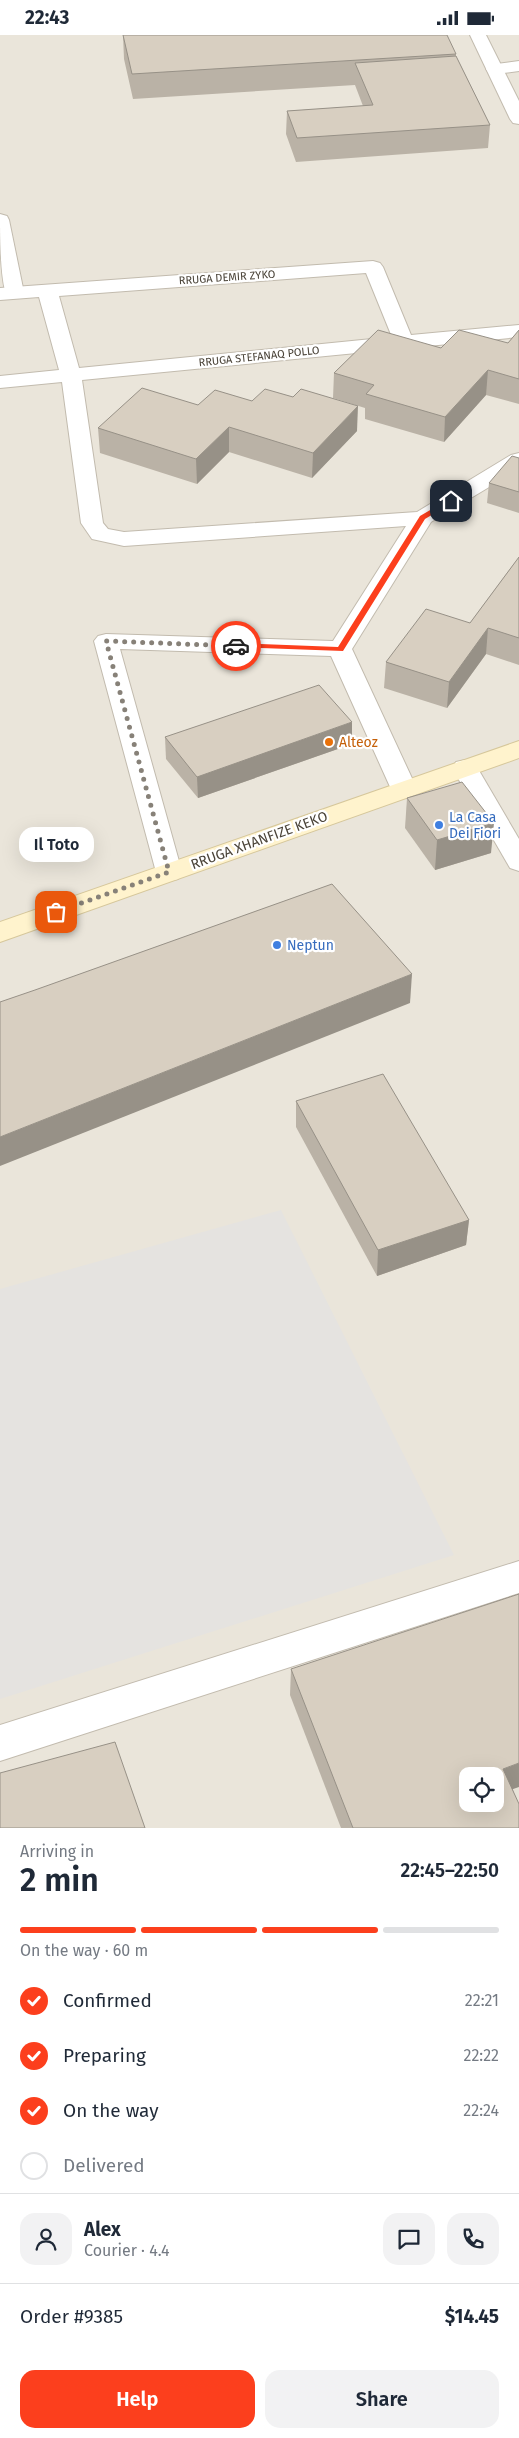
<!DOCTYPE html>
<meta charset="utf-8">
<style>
body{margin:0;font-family:"Fira Sans",sans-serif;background:#f2f2f3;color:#1f2937;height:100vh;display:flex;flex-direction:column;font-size:19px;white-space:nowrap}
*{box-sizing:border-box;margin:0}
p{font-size:16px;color:#747a83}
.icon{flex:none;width:28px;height:28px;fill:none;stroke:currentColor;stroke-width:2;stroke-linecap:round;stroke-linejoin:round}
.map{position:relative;height:1793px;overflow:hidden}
.sheet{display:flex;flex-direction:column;background:#fff;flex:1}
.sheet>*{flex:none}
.buttons{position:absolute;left:459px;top:1732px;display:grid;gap:10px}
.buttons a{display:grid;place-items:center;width:45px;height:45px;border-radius:10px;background:#fff;box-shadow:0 5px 20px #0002;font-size:25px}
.pin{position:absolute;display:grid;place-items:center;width:42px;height:42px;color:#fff;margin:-21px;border-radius:10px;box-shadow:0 2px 8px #0006}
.courier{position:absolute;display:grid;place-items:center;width:50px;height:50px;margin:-25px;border:4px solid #fc3f1d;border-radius:50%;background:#fff;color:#222;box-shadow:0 1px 6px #0007}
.bubble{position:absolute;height:35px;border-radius:15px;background:#fff;box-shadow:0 5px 20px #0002;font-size:16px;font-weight:600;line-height:35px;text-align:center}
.overview em{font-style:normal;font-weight:600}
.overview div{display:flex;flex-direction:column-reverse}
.overview{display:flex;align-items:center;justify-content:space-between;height:85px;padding:0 20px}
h1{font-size:32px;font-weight:600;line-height:38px}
.bar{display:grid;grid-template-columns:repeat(4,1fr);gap:8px 5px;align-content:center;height:60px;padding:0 20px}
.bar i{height:6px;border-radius:4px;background:#e0e1e3}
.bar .on{background:#fc3f1d}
.bar p{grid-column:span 4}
.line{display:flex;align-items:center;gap:12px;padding:0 20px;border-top:1px solid #e0e1e3}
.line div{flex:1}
.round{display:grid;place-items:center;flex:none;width:52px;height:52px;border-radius:15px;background:#f2f2f3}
ol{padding:0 20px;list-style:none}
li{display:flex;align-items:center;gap:15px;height:55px}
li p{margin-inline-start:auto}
li .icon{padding:5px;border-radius:50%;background:#fc3f1d;color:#fff;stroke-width:4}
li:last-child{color:#747a83}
li i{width:28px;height:28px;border:2px solid #e0e1e3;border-radius:50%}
.cta{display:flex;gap:10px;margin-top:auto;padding:10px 20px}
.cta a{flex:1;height:58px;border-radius:15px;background:#fc3f1d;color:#fff;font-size:20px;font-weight:600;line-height:58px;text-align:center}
.cta a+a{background:#f2f2f3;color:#1f2937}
.status{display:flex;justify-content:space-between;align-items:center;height:35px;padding:0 25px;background:#fff;direction:ltr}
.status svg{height:14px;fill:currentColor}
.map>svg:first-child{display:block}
</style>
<div class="status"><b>22:43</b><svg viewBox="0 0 49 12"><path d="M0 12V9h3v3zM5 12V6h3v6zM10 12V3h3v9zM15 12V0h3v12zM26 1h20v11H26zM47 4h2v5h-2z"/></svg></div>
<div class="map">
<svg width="519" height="1793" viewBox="0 0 519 1793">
<rect width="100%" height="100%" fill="#f6f3ec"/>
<path fill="#eae5da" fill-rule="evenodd" d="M0 0H519V1793H0ZM468 1741H495V1769H468Z"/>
<polygon fill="#e5e3e0" points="281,1175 454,1520 0,1664 0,1254"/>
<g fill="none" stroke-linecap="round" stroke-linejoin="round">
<defs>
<g id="service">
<polygon points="519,26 519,36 495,39 489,38 486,34 489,30"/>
<path d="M0 179 7 181 9 185 24 258 21 262H7C0 245 0 201 0 179Z"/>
<polygon points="519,1526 519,1558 0,1726 0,1690"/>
</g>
<g id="minor">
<path d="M373 226 380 228 383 232 411 300 519 290V302L82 345 103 488 108 494 124 497 417 477 511 420 519 418V434L431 487 352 614 417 754 413 760 404 763 395 760 391 754 331 621 120 614 182 837 178 844 169 846 160 844 156 837 94 606 98 601 106 599 333 606 406 491 124 511 92 504 81 488 62 347 0 353V341L59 335 39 262 0 265V253ZM366 238 392 302 79 333 59 261Z"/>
<polygon points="465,725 474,727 519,804 519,836 510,833 452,733 456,727"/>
</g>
<polygon id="tertiary" points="470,0 486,0 519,66 519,89 513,88 510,84"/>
<polygon id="secondary" points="519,706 519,723 0,907 0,887"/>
</defs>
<use href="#service" stroke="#c2bbae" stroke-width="2"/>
<use href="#minor" stroke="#c2bbae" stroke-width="2"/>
<use href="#tertiary" stroke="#c2bbae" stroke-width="2"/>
<use href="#secondary" stroke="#d6c79b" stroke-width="2"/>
<use href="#service" fill="#fff" fill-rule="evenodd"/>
<use href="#minor" fill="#fff" fill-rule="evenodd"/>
<use href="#tertiary" fill="#fff" fill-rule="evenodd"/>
<use href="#secondary" fill="#fff3cd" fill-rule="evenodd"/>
</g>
<g fill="#bab2a6">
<polygon points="123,0 456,19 456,21 490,90 488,113 296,127 286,99 287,76 363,71 355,50 133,64 124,24"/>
<polygon points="519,295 519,369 486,360 444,407 365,384 365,373 333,363 334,338 441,313 508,308"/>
<polygon points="198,370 357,396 312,443 229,417 197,449 100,418 98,393"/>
<polygon points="519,423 519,478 487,468 489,448"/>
<polygon points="519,522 519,630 486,619 447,673 384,653 386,627 470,588"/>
<polygon points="165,702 352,709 198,763 166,724"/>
<polygon points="407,763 491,818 435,835 405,793"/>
<polygon points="296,1066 469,1185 466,1210 377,1241 296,1092"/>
<polygon points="291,1634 513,1755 519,1793 341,1793 290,1660"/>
</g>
<g fill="#979187">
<polygon points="488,335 486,360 444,407 445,382"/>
<polygon points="358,371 357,396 312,443 313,418"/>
<polygon points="229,392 229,417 197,449 196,424"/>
<polygon points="488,593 486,619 447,673 449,647"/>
<polygon points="352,687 352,709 198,763 197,742"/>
<polygon points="494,788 491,818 435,835 437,805"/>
<polygon points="412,939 410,968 0,1131 0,1102"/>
<polygon points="469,1185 466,1210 377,1241 378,1215"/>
<polygon points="519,1728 519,1752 499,1759 503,1734"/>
</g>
<g fill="#d8cfc1" stroke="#979187" fill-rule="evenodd">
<polygon points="123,0 447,0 456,19 132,39"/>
<polygon points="456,21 490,90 297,103 287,76 373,70 355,28"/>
<polygon points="378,295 441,313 459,295 508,308 519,295 519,344 488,335 445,382 366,359 374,350 334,338"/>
<polygon points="142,353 198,370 215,355 252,366 265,354 293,362 301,354 358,371 313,418 229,392 196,424 98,393"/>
<polygon points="512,421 519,423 519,457 489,448"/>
<polygon points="519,522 519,603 488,593 449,647 386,627 426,574 470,588"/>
<polygon points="319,650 352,687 197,742 165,702"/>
<polygon points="462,747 494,788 437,805 407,763"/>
<polygon points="332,849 412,939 0,1102 0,967 35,955"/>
<polygon points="383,1039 469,1185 378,1215 296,1066"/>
<path d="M519 1559V1728L503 1734 519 1769V1793H353L291 1634ZM468 1741H495V1769H468Z"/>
<polygon points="115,1707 145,1793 0,1793 0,1738"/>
</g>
<polygon fill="#fc3f1d" points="449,464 455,466 425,484 343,616 234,612 236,608 338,612 420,481"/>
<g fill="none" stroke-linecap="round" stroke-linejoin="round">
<polyline stroke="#878178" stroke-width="5" stroke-dasharray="0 9" points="56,877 169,837 106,606 236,611"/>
</g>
<circle fill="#e8710a" stroke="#fff" stroke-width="2" cx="329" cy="707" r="5"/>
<g fill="#3f7fe0" stroke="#fff" stroke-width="2">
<circle cx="439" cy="790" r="5"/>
<circle cx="277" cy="910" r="5"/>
</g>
<g text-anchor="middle" stroke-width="4.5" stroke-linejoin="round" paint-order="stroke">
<g font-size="11" fill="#4b4439" stroke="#fff">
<text transform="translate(227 242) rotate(-4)" y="4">RRUGA DEMIR ZYKO</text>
<text transform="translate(259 321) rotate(-6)" y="4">RRUGA STEFANAQ POLLO</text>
</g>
<g font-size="14" fill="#c56008" stroke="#fff" text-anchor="start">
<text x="339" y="712">Alteoz</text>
</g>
<g font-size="14" fill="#366cbe" stroke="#fff" text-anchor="start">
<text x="449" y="787">La Casa<tspan x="449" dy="16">Dei Fiori</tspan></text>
<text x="287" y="915">Neptun</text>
</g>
<g font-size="14" fill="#4b4439" stroke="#fff">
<text transform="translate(259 805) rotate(-20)" y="5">RRUGA XHANFIZE KEKO</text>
</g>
</g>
</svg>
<div class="buttons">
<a><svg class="icon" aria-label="locate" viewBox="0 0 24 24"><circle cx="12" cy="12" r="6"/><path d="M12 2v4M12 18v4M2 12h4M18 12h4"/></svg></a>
</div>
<div class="pin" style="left:56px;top:877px;background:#ea580c"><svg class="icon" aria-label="bag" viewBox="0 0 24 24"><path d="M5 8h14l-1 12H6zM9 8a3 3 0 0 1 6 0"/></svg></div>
<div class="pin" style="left:451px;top:466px;background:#1f2937"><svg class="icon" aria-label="home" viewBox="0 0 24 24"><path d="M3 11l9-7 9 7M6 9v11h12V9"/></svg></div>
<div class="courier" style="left:236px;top:611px"><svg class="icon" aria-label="car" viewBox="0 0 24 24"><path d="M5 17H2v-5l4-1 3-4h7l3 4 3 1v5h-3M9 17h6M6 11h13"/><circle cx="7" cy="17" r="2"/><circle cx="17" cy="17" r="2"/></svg></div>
<div class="bubble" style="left:19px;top:792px;width:75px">Il Toto</div>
</div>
<section class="sheet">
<div class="overview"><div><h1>2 min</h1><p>Arriving in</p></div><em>22:45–22:50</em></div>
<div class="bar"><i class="on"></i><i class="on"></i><i class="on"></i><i></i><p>On the way · 60 m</p></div>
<ol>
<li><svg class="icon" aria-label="check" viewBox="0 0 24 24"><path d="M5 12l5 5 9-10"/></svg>Confirmed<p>22:21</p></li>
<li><svg class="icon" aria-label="check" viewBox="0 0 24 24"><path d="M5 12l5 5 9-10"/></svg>Preparing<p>22:22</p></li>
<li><svg class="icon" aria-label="check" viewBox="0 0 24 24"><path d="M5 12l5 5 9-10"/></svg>On the way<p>22:24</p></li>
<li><i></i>Delivered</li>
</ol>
<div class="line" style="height:90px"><a class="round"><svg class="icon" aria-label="person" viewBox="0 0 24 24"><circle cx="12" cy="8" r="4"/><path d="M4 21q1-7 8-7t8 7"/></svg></a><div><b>Alex</b><p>Courier · 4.4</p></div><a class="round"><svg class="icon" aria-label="chat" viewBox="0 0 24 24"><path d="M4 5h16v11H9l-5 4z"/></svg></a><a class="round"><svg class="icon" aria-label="phone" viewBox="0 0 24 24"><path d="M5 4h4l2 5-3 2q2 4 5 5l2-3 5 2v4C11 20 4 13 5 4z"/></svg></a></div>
<div class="line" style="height:65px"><div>Order #9385</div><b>$14.45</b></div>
<div class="cta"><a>Help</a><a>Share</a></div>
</section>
